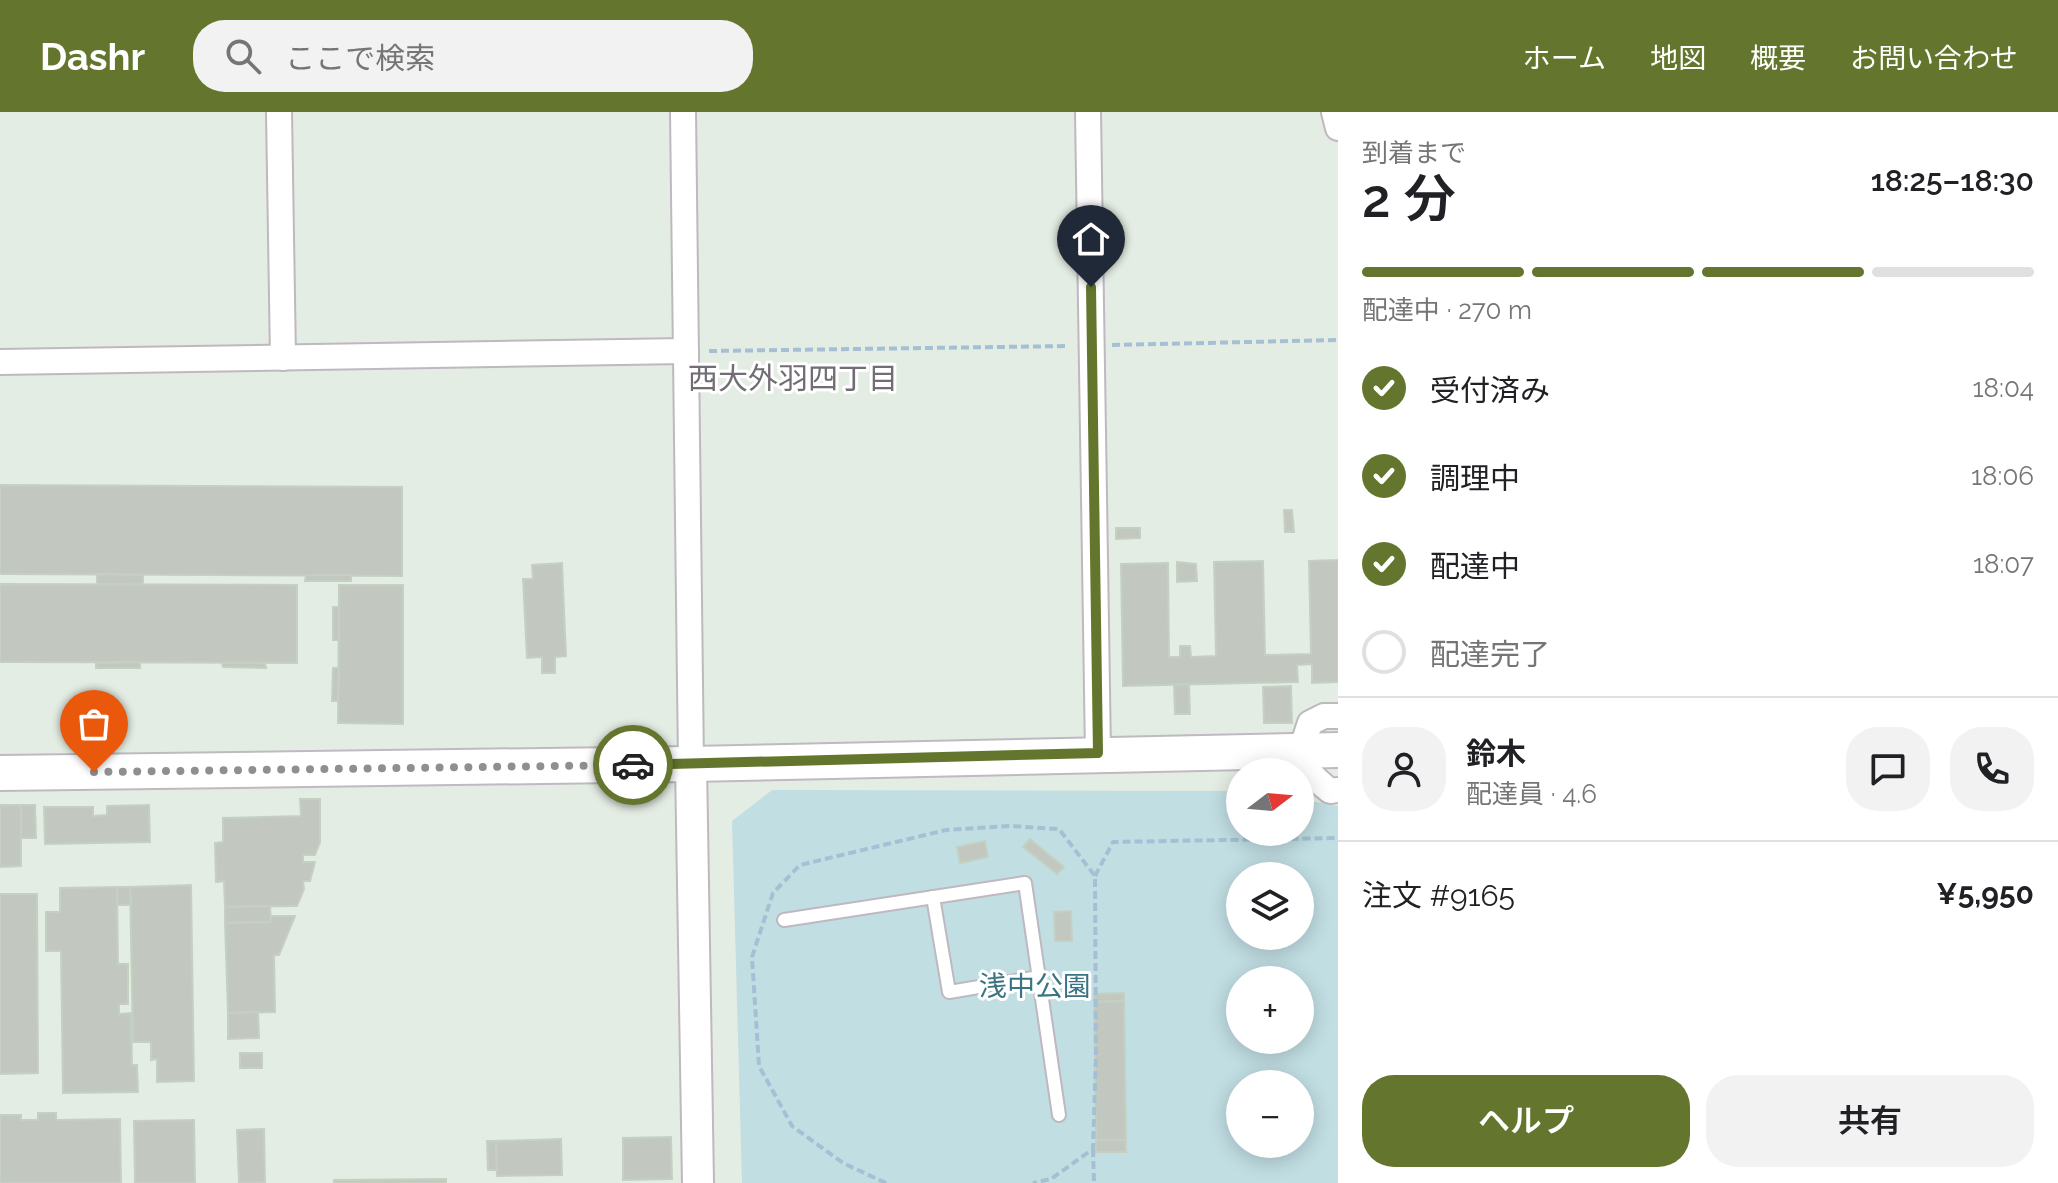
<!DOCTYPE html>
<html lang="ja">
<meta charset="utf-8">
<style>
body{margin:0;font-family:Raleway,"Noto Sans JP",sans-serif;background:#f2f2f2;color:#202124;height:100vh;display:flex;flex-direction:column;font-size:30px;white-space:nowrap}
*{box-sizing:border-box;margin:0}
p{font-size:26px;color:#757577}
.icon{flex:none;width:44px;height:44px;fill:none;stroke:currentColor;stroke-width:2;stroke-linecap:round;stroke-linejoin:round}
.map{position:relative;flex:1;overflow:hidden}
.panel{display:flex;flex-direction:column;background:#fff;width:720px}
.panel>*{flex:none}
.needle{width:52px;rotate:74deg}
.controls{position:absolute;left:1226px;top:646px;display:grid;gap:16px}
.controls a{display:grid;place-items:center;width:88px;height:88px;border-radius:50%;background:#fff;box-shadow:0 4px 20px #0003;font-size:40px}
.pin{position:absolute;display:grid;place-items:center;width:68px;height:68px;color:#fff;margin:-82px -34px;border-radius:50% 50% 50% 0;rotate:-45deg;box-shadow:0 0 8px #0007}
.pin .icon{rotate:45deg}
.courier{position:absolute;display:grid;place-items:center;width:80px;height:80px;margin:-40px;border:6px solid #64762d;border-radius:50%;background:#fff;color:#222;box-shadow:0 2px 10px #0007}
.overview em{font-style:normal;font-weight:600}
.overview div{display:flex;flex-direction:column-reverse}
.overview{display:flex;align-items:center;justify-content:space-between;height:136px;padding:0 24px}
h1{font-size:52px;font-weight:600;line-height:60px}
.bar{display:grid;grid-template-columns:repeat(4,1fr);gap:12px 8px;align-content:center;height:96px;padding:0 24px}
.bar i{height:10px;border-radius:6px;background:#e0e0e0}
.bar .current{background:#64762d}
.bar p{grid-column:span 4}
.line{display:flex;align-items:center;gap:20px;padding:0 24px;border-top:2px solid #e0e0e0}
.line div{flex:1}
.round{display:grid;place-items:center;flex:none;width:84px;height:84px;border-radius:32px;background:#f2f2f2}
ol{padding:0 24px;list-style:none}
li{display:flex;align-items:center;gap:24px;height:88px}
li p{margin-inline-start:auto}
li .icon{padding:8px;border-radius:50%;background:#64762d;color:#fff;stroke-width:4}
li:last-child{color:#757577}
li i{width:44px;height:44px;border:4px solid #e0e0e0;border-radius:50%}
.cta{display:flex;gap:16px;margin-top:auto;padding:16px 24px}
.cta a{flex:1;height:92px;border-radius:32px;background:#64762d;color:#fff;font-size:32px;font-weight:600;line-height:92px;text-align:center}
.cta a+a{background:#f2f2f2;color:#202124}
header{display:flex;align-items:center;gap:48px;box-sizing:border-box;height:112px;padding:0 40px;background:#64762d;color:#fff}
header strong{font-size:38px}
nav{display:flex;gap:44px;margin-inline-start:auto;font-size:28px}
.search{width:560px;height:72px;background:#f2f2f2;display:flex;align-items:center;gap:20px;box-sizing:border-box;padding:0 28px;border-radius:32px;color:#757577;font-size:30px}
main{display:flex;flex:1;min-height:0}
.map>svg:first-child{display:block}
</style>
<header>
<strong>Dashr</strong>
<div class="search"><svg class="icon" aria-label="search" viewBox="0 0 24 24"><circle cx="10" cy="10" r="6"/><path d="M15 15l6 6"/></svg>ここで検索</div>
<nav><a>ホーム</a><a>地図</a><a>概要</a><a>お問い合わせ</a></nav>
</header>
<main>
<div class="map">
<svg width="1338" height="1071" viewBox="0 0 1338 1071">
<rect width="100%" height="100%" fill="#e4ede3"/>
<path fill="#c1dee3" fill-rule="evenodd" d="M772 678 1240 679V720H1300V687L1338 694V1071H742L732 709ZM1240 764H1300V824H1240ZM1240 868H1300V928H1240ZM1240 972H1300V1032H1240Z"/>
<g fill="#c2c8c0" stroke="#c4d1c2" stroke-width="2">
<polygon points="0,373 402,375 402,464 0,462"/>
<polygon points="1284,398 1292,398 1294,420 1285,420"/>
<polygon points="1116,416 1140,416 1140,426 1116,427"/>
<polygon points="1338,448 1338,570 1312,571 1312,552 1297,553 1298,570 1123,574 1121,452 1168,451 1169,545 1180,545 1180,534 1190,534 1191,545 1216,544 1214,450 1263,449 1265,543 1311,542 1309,449"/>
<polygon points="1177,450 1196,452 1197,469 1177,470"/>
<polygon points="562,451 566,544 555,545 555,561 542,561 542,545 527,546 523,467 533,467 532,453"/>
<polygon points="97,462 143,463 143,473 97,472"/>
<polygon points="306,463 351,463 351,469 305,469"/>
<polygon points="0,472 297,473 297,551 0,550"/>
<polygon points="339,473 403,473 403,612 338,611"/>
<rect x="333" y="495" width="6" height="33"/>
<polygon points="140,550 140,556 96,556 96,551"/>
<polygon points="222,551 265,551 266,556 223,555"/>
<polygon points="333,556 339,556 338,589 332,589"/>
<polygon points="1189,572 1190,602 1175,602 1174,573"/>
<polygon points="1291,574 1292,611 1264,611 1263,575"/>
<polygon points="300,687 320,687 320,730 315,743 303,743 303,750 315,750 310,769 303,769 304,777 297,794 225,795 224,769 216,770 215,731 223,730 223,706 301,704"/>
<polygon points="0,693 21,693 21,754 0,755"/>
<polygon points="21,693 35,693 36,726 21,726"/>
<polygon points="149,693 150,730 45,732 44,695 93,695 93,704 107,703 107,694"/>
<polygon points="1030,727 1064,755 1057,762 1023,735"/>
<polygon points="985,729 988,745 960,751 957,735"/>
<polygon points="191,773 194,969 157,970 157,947 151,948 151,930 133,930 130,775"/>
<polygon points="117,775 118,852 128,852 128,892 119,892 119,902 131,901 132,953 137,953 138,980 63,981 61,839 46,839 46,800 60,800 60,776"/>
<polygon points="117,775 130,775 131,793 117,793"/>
<polygon points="0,782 37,782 38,961 0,962"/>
<polygon points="270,794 271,810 225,811 225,795"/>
<polygon points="1071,799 1072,829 1055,829 1054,800"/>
<polygon points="271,804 295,804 279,843 274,843 275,900 228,901 225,811 271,810"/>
<polygon points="1124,881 1124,889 1094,890 1094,882"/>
<polygon points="1124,889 1126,1028 1096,1028 1094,890"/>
<polygon points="258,900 259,926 228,927 228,901"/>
<rect x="240" y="941" width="22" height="15"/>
<polygon points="38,1001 56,1001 56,1008 120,1007 121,1071 0,1071 0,1003 21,1003 21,1008 38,1008"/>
<polygon points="194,1008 195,1071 135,1071 134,1009"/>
<polygon points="264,1017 265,1070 239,1071 237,1018"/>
<polygon points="671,1025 672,1067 623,1068 623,1026"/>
<polygon points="561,1027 562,1063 497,1064 496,1029"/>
<rect x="1096" y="1028" width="30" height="12"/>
<polygon points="487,1029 496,1029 497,1058 488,1058"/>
<polygon points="446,1067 446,1071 334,1071 334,1068"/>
</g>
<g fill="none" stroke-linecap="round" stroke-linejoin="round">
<defs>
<g id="service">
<polyline points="933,785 949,880 1039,865"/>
<polyline points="784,808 1025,771 1059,1003"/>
</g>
<g id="minor">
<polyline points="279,0 283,246"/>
<polyline points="683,0 691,652"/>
<polyline points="1088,0 1098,641"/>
<polyline points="1334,0 1338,16"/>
<polyline points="0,250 686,239"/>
<path d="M1338 604H1324L1310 611C1297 648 1299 654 1330 679L1338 678"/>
</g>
<polyline id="tertiary" points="691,652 698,1071"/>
<polyline id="secondary" points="0,661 691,652 1338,638"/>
</defs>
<use href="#service" stroke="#beb8bf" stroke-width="16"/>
<use href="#minor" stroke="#beb8bf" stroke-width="28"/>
<use href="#tertiary" stroke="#beb8bf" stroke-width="34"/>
<use href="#secondary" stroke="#bfb9c1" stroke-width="38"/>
<g stroke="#a5c0d4" stroke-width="4" stroke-dasharray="8 4" stroke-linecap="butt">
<polyline points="1112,233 1338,228"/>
<polyline points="709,239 1068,234"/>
<polyline points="1095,764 1113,730 1338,726"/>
<polyline points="1093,1037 1094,1071"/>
<polyline points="886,1071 843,1051 792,1014 759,954 752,845 773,781 800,753 946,718 1010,714 1059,717 1095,764 1096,942 1093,1037 1051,1067 1033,1071"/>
</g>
<use href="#service" stroke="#fff" stroke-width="12"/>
<use href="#minor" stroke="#fff" stroke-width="24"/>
<use href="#tertiary" stroke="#fff" stroke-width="30"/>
<use href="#secondary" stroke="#fff" stroke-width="34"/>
</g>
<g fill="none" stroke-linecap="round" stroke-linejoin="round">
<polyline stroke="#8f8e90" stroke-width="8" stroke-dasharray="0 14.4" points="94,660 633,653"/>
<polyline stroke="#64762d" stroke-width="10" points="633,653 1098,641 1091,175"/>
</g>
<g text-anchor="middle" stroke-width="6" stroke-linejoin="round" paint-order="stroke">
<g font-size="28" fill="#3a7483" stroke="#fff">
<text x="1035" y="884">浅中公園</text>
</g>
<g font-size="30" fill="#726d75" stroke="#fff">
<text x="793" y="277">西大外羽四丁目</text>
</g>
</g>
</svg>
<div class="controls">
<a><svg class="needle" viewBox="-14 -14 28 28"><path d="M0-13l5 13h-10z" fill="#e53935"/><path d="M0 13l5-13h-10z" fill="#757577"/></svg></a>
<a><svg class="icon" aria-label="layers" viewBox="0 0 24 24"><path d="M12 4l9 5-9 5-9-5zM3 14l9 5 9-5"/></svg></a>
<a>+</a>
<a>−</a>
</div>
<div class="pin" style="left:94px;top:660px;background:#ea580c"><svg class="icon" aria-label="bag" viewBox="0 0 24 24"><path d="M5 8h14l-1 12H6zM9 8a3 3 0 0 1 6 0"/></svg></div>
<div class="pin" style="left:1091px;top:175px;background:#1f2937"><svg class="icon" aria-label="home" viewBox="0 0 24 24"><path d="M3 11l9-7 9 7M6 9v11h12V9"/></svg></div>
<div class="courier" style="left:633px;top:653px"><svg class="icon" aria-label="car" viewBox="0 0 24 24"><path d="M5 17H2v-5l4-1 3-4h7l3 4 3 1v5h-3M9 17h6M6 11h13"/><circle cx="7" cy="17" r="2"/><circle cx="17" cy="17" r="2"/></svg></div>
</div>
<section class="panel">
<div class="overview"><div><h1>2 分</h1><p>到着まで</p></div><em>18:25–18:30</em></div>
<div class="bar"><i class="current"></i><i class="current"></i><i class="current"></i><i></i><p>配達中 · 270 m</p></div>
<ol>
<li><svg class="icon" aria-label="check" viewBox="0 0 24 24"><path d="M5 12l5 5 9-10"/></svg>受付済み<p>18:04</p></li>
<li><svg class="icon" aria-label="check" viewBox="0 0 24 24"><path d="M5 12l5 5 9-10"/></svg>調理中<p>18:06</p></li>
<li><svg class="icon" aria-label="check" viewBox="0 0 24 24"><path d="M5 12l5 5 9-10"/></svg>配達中<p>18:07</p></li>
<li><i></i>配達完了</li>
</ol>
<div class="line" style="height:144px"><a class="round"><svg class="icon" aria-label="person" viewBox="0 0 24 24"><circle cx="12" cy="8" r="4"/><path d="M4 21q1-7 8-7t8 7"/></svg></a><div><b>鈴木</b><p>配達員 · 4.6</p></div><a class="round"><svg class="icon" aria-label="chat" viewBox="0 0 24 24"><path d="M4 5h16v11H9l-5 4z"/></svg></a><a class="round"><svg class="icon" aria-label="phone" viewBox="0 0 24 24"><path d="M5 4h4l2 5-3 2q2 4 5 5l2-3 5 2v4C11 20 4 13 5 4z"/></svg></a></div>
<div class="line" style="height:104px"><div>注文 #9165</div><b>¥5,950</b></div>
<div class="cta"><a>ヘルプ</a><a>共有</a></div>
</section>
</main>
